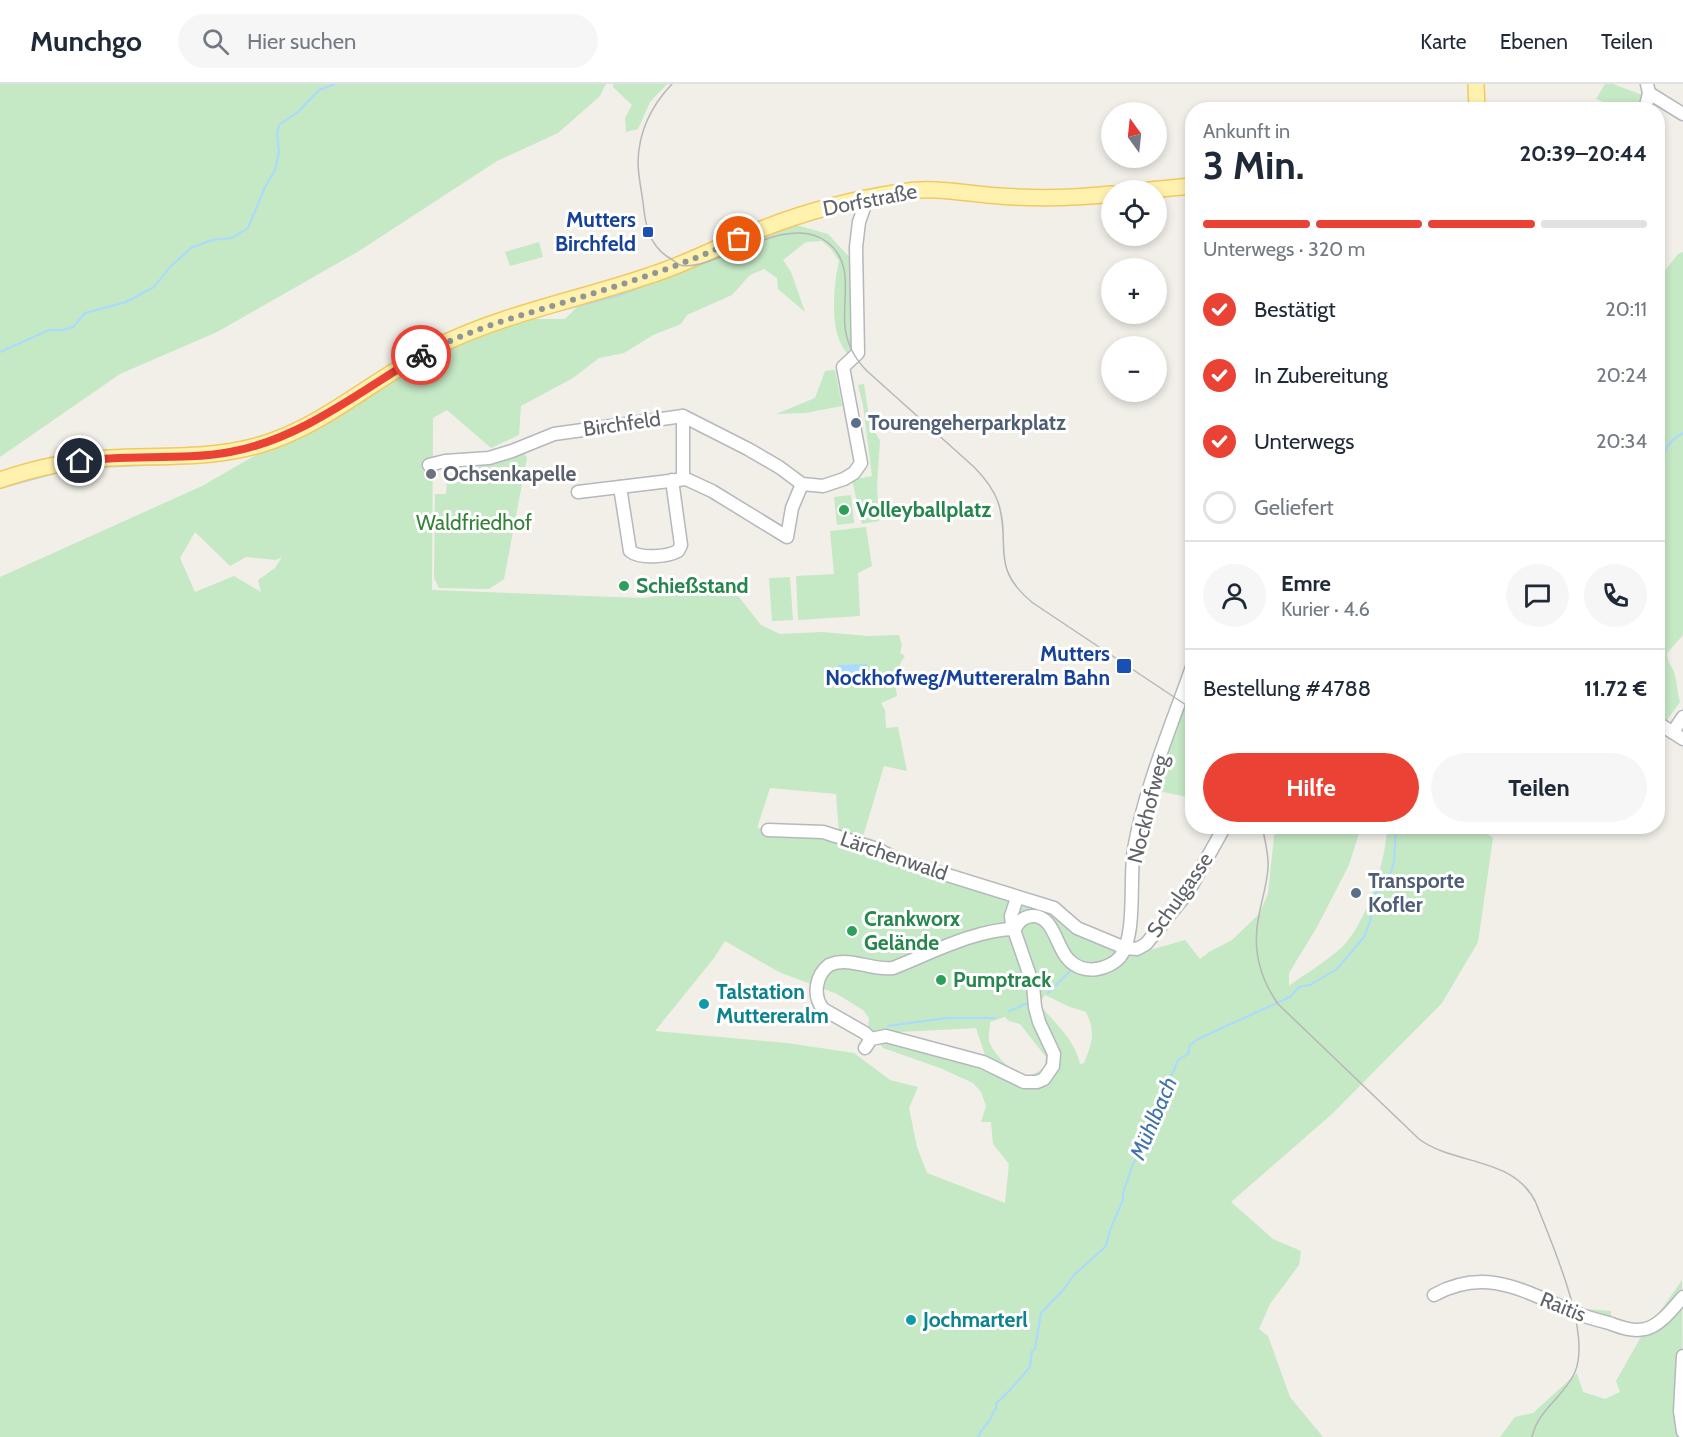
<!DOCTYPE html>
<html lang="de">
<meta charset="utf-8">
<style>
body{margin:0;font-family:Cabin,sans-serif;background:#f6f6f7;color:#1f2937;height:100vh;display:flex;flex-direction:column;font-size:22px;white-space:nowrap}
*{box-sizing:border-box;margin:0}
p{font-size:20px;color:#747a83}
.icon{flex:none;width:33px;height:33px;fill:none;stroke:currentColor;stroke-width:2;stroke-linecap:round;stroke-linejoin:round}
.map{position:relative;flex:1;overflow:hidden}
.details{position:absolute;left:1185px;top:18px;width:480px;height:732px;display:flex;flex-direction:column;background:#fff;border-radius:24px;box-shadow:0 3px 9px #0003}
.details>*{flex:none}
.needle{width:39px;rotate:345deg}
.buttons{position:absolute;left:1101px;top:18px;display:grid;gap:12px}
.buttons a{display:grid;place-items:center;width:66px;height:66px;border-radius:50%;background:#fff;box-shadow:0 3px 9px #0003;font-size:30px}
.pin{position:absolute;display:grid;place-items:center;width:51px;height:51px;color:#fff;margin:-26px;border:3px solid #fff;border-radius:50%;box-shadow:0 2px 6px #0007}
.courier{position:absolute;display:grid;place-items:center;width:60px;height:60px;margin:-30px;border:4px solid #ea4335;border-radius:50%;background:#fff;color:#222;box-shadow:0 2px 8px #0007}
.head em{font-style:normal;font-weight:700}
.head div{display:flex;flex-direction:column-reverse}
.head{display:flex;align-items:center;justify-content:space-between;height:102px;padding:0 18px}
h1{font-size:39px;font-weight:700;line-height:45px}
.bar{display:grid;grid-template-columns:repeat(4,1fr);gap:9px 6px;align-content:center;height:72px;padding:0 18px}
.bar i{height:8px;border-radius:4px;background:#e0e1e3}
.bar .active{background:#ea4335}
.bar p{grid-column:span 4}
.line{display:flex;align-items:center;gap:15px;padding:0 18px;border-top:2px solid #e0e1e3}
.line div{flex:1}
.round{display:grid;place-items:center;flex:none;width:63px;height:63px;border-radius:32px;background:#f6f6f7}
ol{padding:0 18px;list-style:none}
li{display:flex;align-items:center;gap:18px;height:66px}
li p{margin-inline-start:auto}
li .icon{padding:6px;border-radius:50%;background:#ea4335;color:#fff;stroke-width:4}
li:last-child{color:#747a83}
li i{width:33px;height:33px;border:3px solid #e0e1e3;border-radius:50%}
.button{display:flex;gap:12px;margin-top:auto;padding:12px 18px}
.button a{flex:1;height:69px;border-radius:36px;background:#ea4335;color:#fff;font-size:24px;font-weight:700;line-height:69px;text-align:center}
.button a+a{background:#f6f6f7;color:#1f2937}
header{display:flex;align-items:center;gap:36px;box-sizing:border-box;height:84px;padding:0 30px;background:#fff;border-bottom:2px solid #e0e1e3}
header strong{font-size:28px}
nav{display:flex;gap:33px;margin-inline-start:auto;font-size:21px}
.search{width:420px;height:54px;background:#f6f6f7;display:flex;align-items:center;gap:15px;box-sizing:border-box;padding:0 21px;border-radius:33px;color:#747a83;font-size:22px}
.map>svg:first-child{display:block}
</style>
<header>
<strong>Munchgo</strong>
<div class="search"><svg class="icon" aria-label="search" viewBox="0 0 24 24"><circle cx="10" cy="10" r="6"/><path d="M15 15l6 6"/></svg>Hier suchen</div>
<nav><a>Karte</a><a>Ebenen</a><a>Teilen</a></nav>
</header>
<div class="map">
<svg width="1683" height="1353" viewBox="0 0 1683 1353">
<rect width="100%" height="100%" fill="#f1efe8"/>
<g fill="#c5e8c5" fill-rule="evenodd">
<polygon points="0,0 606,0 600,12 558,49 497,77 359,167 217,248 120,290 0,373"/>
<polygon points="613,0 667,0 650,18 638,45 626,48 625,34 632,21 613,3"/>
<polygon points="1605,0 1613,0 1645,12 1641,25 1620,25 1596,15"/>
<path d="M789 139 828 150 853 177 856 263 849 272C845 267 841 261 839 255 831 236 834 198 839 177L831 165 822 157 806 158 783 176 791 188 805 228 778 205 777 194 764 185 750 191 732 211 687 231 681 240 653 251 624 269 599 274 573 294 521 322 519 351 491 364 447 326 433 334 432 506 642 514 731 503 761 541 780 550 822 548 868 552 899 551 902 561 900 569 905 572C896 584 894 598 897 612L881 619 885 626 886 644 898 643 907 687 884 682 862 756 839 749 836 710 770 704 757 744 823 751 1051 828 1119 866 1133 871 1185 856 1200 875 1209 868 1232 856 1259 830 1268 810 1275 743H1361L1349 781 1317 843 1289 889V902C1305 890 1332 874 1345 860 1368 834 1386 777 1387 743H1478L1493 754 1478 858 1442 919 1332 1030 1231 1118 1273 1155 1301 1167 1299 1181 1270 1220 1259 1245 1268 1252 1290 1313 1323 1353H0V493L202 402 409 283 452 262 519 235H565L583 217ZM195 448 230 482 246 473 276 476 282 473 275 484 258 496 261 508 234 492 195 508 180 474ZM725 857 779 888 837 910 863 926 869 934 868 945 883 964 940 984 973 999 981 1008 986 1022 981 1038H991L993 1060 1009 1080 1005 1119 927 1089 917 1063 909 1024 918 1003 890 996 854 969 787 959 655 947 714 874ZM1045 911 1070 923 1086 928C1096 948 1092 960 1084 979L1080 980C1075 956 1054 938 1039 920ZM1005 933 1009 937 1020 940 1046 973 1044 984C1038 988 1031 993 1022 991 1010 987 993 969 989 957 988 951 990 944 990 938ZM976 944 986 974 898 950 899 948Z"/>
<polygon points="539,158 543,173 510,182 505,168"/>
<path d="M1683 168V551L1667 569C1668 580 1671 580 1674 588 1677 597 1677 608 1680 618L1665 639 1663 651 1658 653V188L1662 190 1678 170Z"/>
<polygon points="835,286 842,322 805,329 776,330 815,314 825,287"/>
<polygon points="864,300 870,339 880,357 877,401 879,437 862,440 852,396 872,392 863,321 858,301"/>
<polygon points="518,368 524,368 527,374 504,495 489,505 439,504 434,494 435,410 446,410 447,391 477,388 479,382"/>
<polygon points="851,411 854,439 837,441 834,413"/>
<polygon points="866,443 872,482 858,489 860,532 798,536 796,492 834,490 830,447"/>
<polygon points="790,493 793,536 772,537 769,494"/>
<polygon points="1183,622 1192,628 1192,706 1187,713 1154,706"/>
<polygon points="1682,1196 1683,1353 1500,1353 1515,1333 1533,1329 1577,1289 1583,1308 1605,1315 1620,1308 1616,1297 1642,1251 1579,1227 1585,1225 1611,1227 1611,1234 1631,1239 1647,1240 1661,1226"/>
</g>
<polygon fill="#aadaff" points="867,580 867,595 838,595 838,581"/>
<g fill="none" stroke-linecap="round" stroke-linejoin="round">
<g stroke="#aadaff" stroke-width="2">
<polyline points="558,227 620,211 645,201"/>
<polyline points="0,268 49,246 62,246 73,243 85,229 126,218 154,203 170,183 191,164 212,156 232,154 248,144 265,103 275,86 279,68 277,50 279,41 298,28 319,6 335,0"/>
<polyline points="201,378 215,377"/>
<polyline points="64,388 101,383 187,379"/>
<path d="M1658 399C1661 377 1662 360 1683 349"/>
<polyline points="0,404 52,390"/>
<polyline points="1085,891 1100,891 1114,885"/>
<polyline points="1048,909 1072,885 1074,886"/>
<polyline points="1009,927 1028,919"/>
<polyline points="888,942 946,934 995,934"/>
<path d="M978 1353C981 1346 985 1343 989 1337 993 1333 991 1329 996 1325V1319C1002 1315 1027 1288 1030 1282 1031 1278 1031 1271 1032 1267L1035 1265 1041 1229 1064 1205 1074 1191 1106 1162 1110 1146 1123 1116V1109L1133 1080 1143 1065 1159 1024V1013L1166 1005 1178 976 1188 970 1190 961 1198 955 1290 913 1299 903 1310 901 1337 885 1364 853 1370 838 1375 811 1382 798 1391 788 1394 778 1396 742"/>
</g>
<defs>
<g id="minor">
<polyline points="1649,9 1683,30"/>
<polyline points="1645,26 1649,9 1647,0"/>
<polyline points="429,381 445,377 489,374 512,367 554,350 683,332 748,365 779,383 802,400 823,402 844,395 854,389 861,379 843,283 858,269 856,163 859,138 867,115"/>
<polyline points="683,395 683,332"/>
<path d="M620 403 630 467C640 475 667 473 678 467L681 461 672 396"/>
<polyline points="578,408 686,395 712,407 787,453 792,424 802,400"/>
<polyline points="1658,639 1683,655"/>
<polyline points="1673,648 1683,633"/>
<polyline points="768,746 823,748 877,765 899,776 1054,824 1077,844 1125,864 1137,865 1146,860 1188,808 1225,742"/>
<path d="M1015 845C1018 838 1023 833 1032 832 1054 831 1056 863 1068 875 1075 883 1086 887 1097 885 1105 884 1115 879 1120 873 1137 852 1129 792 1134 765 1145 703 1171 643 1192 583"/>
<path d="M871 955 865 949 823 925C812 911 816 891 829 881 851 872 871 887 893 884 929 870 976 845 1015 845"/>
<polyline points="865,964 871,955 886,952 983,978 1024,998 1037,998 1044,995 1053,982 1054,970 1039,938 1035,923 1033,901 1012,840 1011,832 1017,814"/>
<path d="M1434 1211C1487 1182 1525 1208 1574 1228 1585 1233 1597 1236 1609 1239 1620 1243 1632 1248 1645 1245 1660 1242 1673 1224 1683 1213"/>
<polyline points="1683,1272 1680,1327 1683,1348"/>
</g>
<g id="major">
<polyline points="1476,0 1477,26"/>
<polyline points="1149,106 1192,102"/>
<path d="M0 396C35 384 72 376 109 374 163 371 219 376 272 357 333 335 382 289 440 261 506 229 581 215 651 191 689 179 723 160 759 146 804 128 854 115 901 108 934 102 967 110 1000 112 1038 115 1074 114 1112 110"/>
</g>
</defs>
<use href="#minor" stroke="#b5b8bc" stroke-width="15"/>
<use href="#major" stroke="#f2c960" stroke-width="18"/>
<use href="#minor" stroke="#fff" stroke-width="12"/>
<use href="#major" stroke="#fff2af" stroke-width="15"/>
<g stroke="#b6b7b8" stroke-width="1.5">
<path d="M672 0C651 22 639 46 638 77 638 91 641 104 643 118 645 140 649 161 668 173 672 175 676 179 680 181 691 184 705 179 715 175 746 164 796 134 827 158 855 179 842 213 845 243 847 260 855 275 867 287L974 383C985 394 993 404 998 418 1012 460 988 483 1033 519L1192 625"/>
<path d="M1262 742C1265 757 1269 770 1268 784 1267 800 1262 815 1259 831 1252 863 1259 893 1278 920L1419 1055C1455 1082 1514 1072 1536 1119 1551 1158 1592 1248 1575 1288 1565 1312 1538 1325 1532 1353"/>
</g>
</g>
<g fill="none" stroke-linecap="round" stroke-linejoin="round">
<path stroke="#929495" stroke-width="6" stroke-dasharray="0 10.8" d="M421 271C462 249 505 236 549 223 614 203 678 184 739 155"/>
<path stroke="#ea4335" stroke-width="8" d="M80 377C130 370 181 377 230 368 302 355 360 307 421 271"/>
</g>
<g fill="#1a4fb4" stroke="#fff" stroke-width="2">
<rect x="642" y="142" width="12" height="12" rx="3"/>
<rect x="1116" y="574" width="16" height="16" rx="3"/>
</g>
<g fill="#5c6f8a" stroke="#fff" stroke-width="2">
<circle cx="856" cy="339" r="6"/>
<circle cx="1356" cy="809" r="6"/>
</g>
<circle fill="#6b7280" stroke="#fff" stroke-width="2" cx="431" cy="390" r="6"/>
<g fill="#2e9e5b" stroke="#fff" stroke-width="2">
<circle cx="844" cy="426" r="6"/>
<circle cx="624" cy="502" r="6"/>
<circle cx="852" cy="847" r="6"/>
<circle cx="941" cy="896" r="6"/>
</g>
<g fill="#0f9aa8" stroke="#fff" stroke-width="2">
<circle cx="704" cy="920" r="6"/>
<circle cx="911" cy="1236" r="6"/>
</g>
<g text-anchor="middle" stroke-width="6" stroke-linejoin="round" paint-order="stroke">
<g font-size="21" fill="#5f6368" stroke="#fff">
<text transform="translate(870 116) rotate(-11)" y="7">Dorfstraße</text>
<text transform="translate(622 340) rotate(-8)" y="7">Birchfeld</text>
<text transform="translate(1148 725) rotate(-76)" y="7">Nockhofweg</text>
<text transform="translate(894 772) rotate(19)" y="7">Lärchenwald</text>
<text transform="translate(1180 811) rotate(-55)" y="7">Schulgasse</text>
<text transform="translate(1563 1223) rotate(22)" y="7">Raitis</text>
</g>
<g font-size="21" font-weight="bold" fill="#164399" stroke="#fff" text-anchor="end">
<text x="636" y="143">Mutters<tspan x="636" dy="24">Birchfeld</tspan></text>
<text x="1110" y="577">Mutters<tspan x="1110" dy="24">Nockhofweg/Muttereralm Bahn</tspan></text>
</g>
<g font-size="21" font-weight="bold" fill="#4e5e75" stroke="#fff" text-anchor="start">
<text x="868" y="346">Tourengeherparkplatz</text>
<text x="1368" y="804">Transporte<tspan x="1368" dy="24">Kofler</tspan></text>
</g>
<g font-size="21" font-weight="bold" fill="#5b616d" stroke="#fff" text-anchor="start">
<text x="443" y="397">Ochsenkapelle</text>
</g>
<g font-size="21" font-weight="bold" fill="#27864d" stroke="#fff" text-anchor="start">
<text x="856" y="433">Volleyballplatz</text>
<text x="636" y="509">Schießstand</text>
<text x="864" y="842">Crankworx<tspan x="864" dy="24">Gelände</tspan></text>
<text x="953" y="903">Pumptrack</text>
</g>
<g font-size="21" fill="#348238" stroke="#fff">
<text x="474" y="446">Waldfriedhof</text>
</g>
<g font-size="21" font-weight="bold" fill="#0d838f" stroke="#fff" text-anchor="start">
<text x="716" y="915">Talstation<tspan x="716" dy="24">Muttereralm</tspan></text>
<text x="923" y="1243">Jochmarterl</text>
</g>
<g font-size="22" font-style="italic" fill="#4174aa" stroke="#fff">
<text transform="translate(1153 1034) rotate(-67)" y="8">Mühlbach</text>
</g>
</g>
</svg>
<div class="buttons">
<a><svg class="needle" viewBox="-14 -14 28 28"><path d="M0-13l5 13h-10z" fill="#e53935"/><path d="M0 13l5-13h-10z" fill="#747a83"/></svg></a>
<a><svg class="icon" aria-label="locate" viewBox="0 0 24 24"><circle cx="12" cy="12" r="6"/><path d="M12 2v4M12 18v4M2 12h4M18 12h4"/></svg></a>
<a>+</a>
<a>−</a>
</div>
<div class="pin" style="left:739px;top:155px;background:#ea580c"><svg class="icon" aria-label="bag" viewBox="0 0 24 24"><path d="M5 8h14l-1 12H6zM9 8a3 3 0 0 1 6 0"/></svg></div>
<div class="pin" style="left:80px;top:377px;background:#1f2937"><svg class="icon" aria-label="home" viewBox="0 0 24 24"><path d="M3 11l9-7 9 7M6 9v11h12V9"/></svg></div>
<div class="courier" style="left:421px;top:271px"><svg class="icon" aria-label="bike" viewBox="0 0 24 24"><circle cx="6" cy="16" r="4"/><circle cx="18" cy="16" r="4"/><path d="M6 16l4-8h5l3 8M10 8l3 8H6M13 5h3"/></svg></div>
<section class="details">
<div class="head"><div><h1>3 Min.</h1><p>Ankunft in</p></div><em>20:39–20:44</em></div>
<div class="bar"><i class="active"></i><i class="active"></i><i class="active"></i><i></i><p>Unterwegs · 320 m</p></div>
<ol>
<li><svg class="icon" aria-label="check" viewBox="0 0 24 24"><path d="M5 12l5 5 9-10"/></svg>Bestätigt<p>20:11</p></li>
<li><svg class="icon" aria-label="check" viewBox="0 0 24 24"><path d="M5 12l5 5 9-10"/></svg>In Zubereitung<p>20:24</p></li>
<li><svg class="icon" aria-label="check" viewBox="0 0 24 24"><path d="M5 12l5 5 9-10"/></svg>Unterwegs<p>20:34</p></li>
<li><i></i>Geliefert</li>
</ol>
<div class="line" style="height:108px"><a class="round"><svg class="icon" aria-label="person" viewBox="0 0 24 24"><circle cx="12" cy="8" r="4"/><path d="M4 21q1-7 8-7t8 7"/></svg></a><div><b>Emre</b><p>Kurier · 4.6</p></div><a class="round"><svg class="icon" aria-label="chat" viewBox="0 0 24 24"><path d="M4 5h16v11H9l-5 4z"/></svg></a><a class="round"><svg class="icon" aria-label="phone" viewBox="0 0 24 24"><path d="M5 4h4l2 5-3 2q2 4 5 5l2-3 5 2v4C11 20 4 13 5 4z"/></svg></a></div>
<div class="line" style="height:78px"><div>Bestellung #4788</div><b>11.72 €</b></div>
<div class="button"><a>Hilfe</a><a>Teilen</a></div>
</section>
</div>
